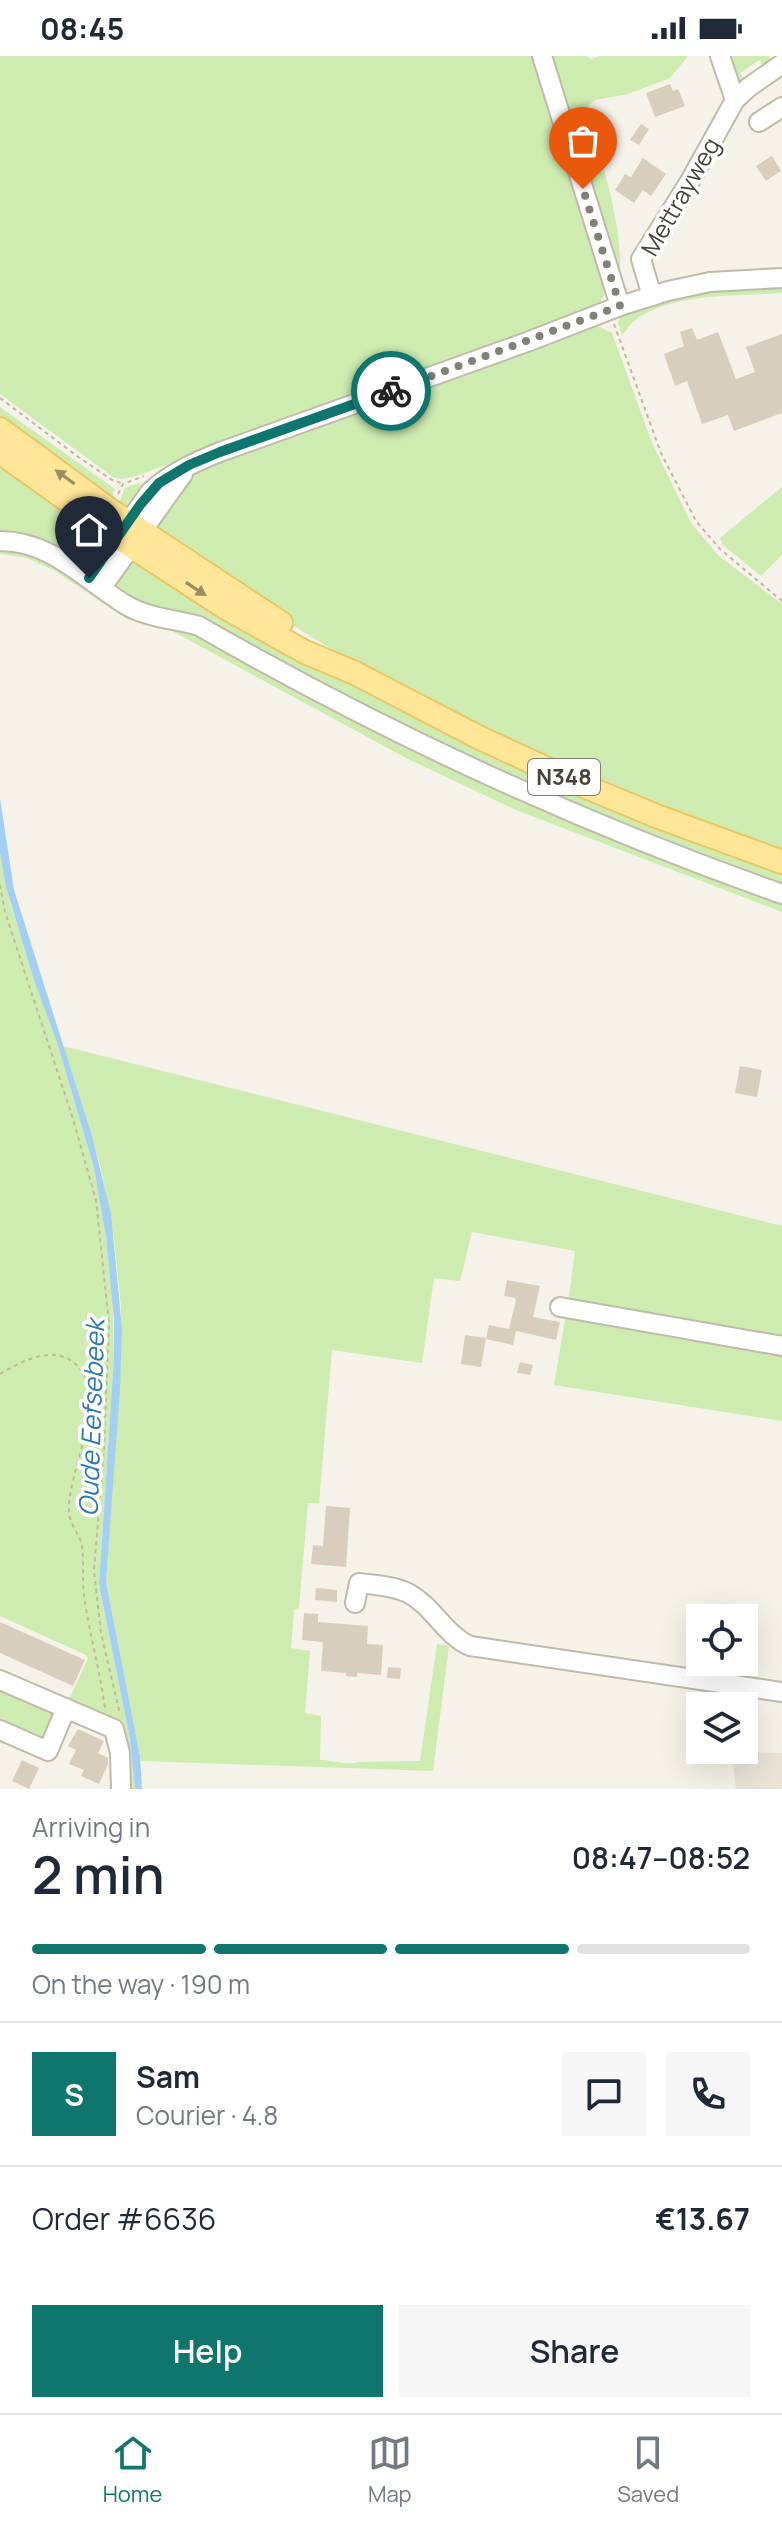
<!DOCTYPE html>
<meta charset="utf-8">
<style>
body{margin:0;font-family:Manrope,sans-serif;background:#f6f6f7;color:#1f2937;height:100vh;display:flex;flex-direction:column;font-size:30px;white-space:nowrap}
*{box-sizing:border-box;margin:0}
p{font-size:26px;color:#747a83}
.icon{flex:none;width:44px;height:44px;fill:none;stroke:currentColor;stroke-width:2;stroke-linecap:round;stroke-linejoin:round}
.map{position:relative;height:1733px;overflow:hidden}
.side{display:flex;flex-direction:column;background:#fff;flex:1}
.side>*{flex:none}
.fabs{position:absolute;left:686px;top:1548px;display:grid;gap:16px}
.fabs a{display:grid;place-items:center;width:72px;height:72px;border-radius:0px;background:#fff;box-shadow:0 8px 32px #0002;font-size:40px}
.pin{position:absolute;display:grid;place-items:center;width:68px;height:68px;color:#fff;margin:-82px -34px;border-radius:50% 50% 50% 0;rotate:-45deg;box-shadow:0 0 8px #0007}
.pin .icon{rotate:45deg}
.courier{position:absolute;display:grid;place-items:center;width:80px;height:80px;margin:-40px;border:6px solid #0f766e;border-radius:50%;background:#fff;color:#222;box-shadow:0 2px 10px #0007}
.headline em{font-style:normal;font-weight:600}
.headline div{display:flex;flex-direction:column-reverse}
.headline{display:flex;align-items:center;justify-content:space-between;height:136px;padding:0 32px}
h1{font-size:52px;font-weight:600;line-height:60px}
.bar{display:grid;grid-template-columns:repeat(4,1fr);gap:12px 8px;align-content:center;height:96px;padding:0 32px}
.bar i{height:10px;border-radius:6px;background:#e0e1e3}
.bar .current{background:#0f766e}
.bar p{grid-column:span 4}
.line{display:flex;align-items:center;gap:20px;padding:0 32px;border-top:2px solid #e0e1e3}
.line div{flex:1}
.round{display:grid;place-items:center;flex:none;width:84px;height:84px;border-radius:0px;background:#f6f6f7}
.button{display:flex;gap:16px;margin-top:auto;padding:16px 32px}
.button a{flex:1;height:92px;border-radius:0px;background:#0f766e;color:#fff;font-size:32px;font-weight:600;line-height:92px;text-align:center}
.button a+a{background:#f6f6f7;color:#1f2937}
.status{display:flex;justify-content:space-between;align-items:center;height:56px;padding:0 40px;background:#fff;direction:ltr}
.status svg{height:22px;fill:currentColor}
.dock{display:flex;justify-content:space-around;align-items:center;height:112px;border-top:2px solid #e0e1e3;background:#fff;font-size:22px;color:#747a83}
.dock a{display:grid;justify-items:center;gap:4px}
.dock .current{color:#0f766e}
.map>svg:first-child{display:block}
</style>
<div class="status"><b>08:45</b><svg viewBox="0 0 49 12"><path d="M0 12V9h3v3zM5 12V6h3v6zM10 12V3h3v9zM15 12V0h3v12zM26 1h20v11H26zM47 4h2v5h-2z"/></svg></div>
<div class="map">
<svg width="782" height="1733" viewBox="0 0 782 1733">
<rect width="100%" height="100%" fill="#f5f2e9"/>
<polygon fill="#e9e4d7" points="731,1696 782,1697 782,1733 736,1733"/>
<g fill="#ceebb0">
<polygon points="0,0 535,0 607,233 601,245 594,253 136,420 121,423 113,421 0,338"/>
<path d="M547 0H587L591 3 600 0H688L670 22 628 38 595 44 587 51 586 56C603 110 623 167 620 225Z"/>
<polygon points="723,0 769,0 774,6 765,12 759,4 740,17 746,26 738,28"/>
<path d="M782 228V237C738 240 678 237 639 261 633 265 627 273 622 279L618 267 620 259 681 237Z"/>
<polygon points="596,269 612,277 652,387 691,467 719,500 782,548 782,799 740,784 514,690 356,608 289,567 160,480 157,465 185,425 212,407"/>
<polygon points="0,351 115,433 109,447 0,366"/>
<polygon points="0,405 93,469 72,501 0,478"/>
<path d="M139 427 143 432C135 443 131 450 118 450L125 432Z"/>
<polygon points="782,431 782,499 761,520 722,488 720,482"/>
<path d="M98 476C103 489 99 495 91 506H77Z"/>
<polygon points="0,490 16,491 186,571 267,614 782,843 782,856 516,754 406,702 161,569 127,563 55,515 27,502 0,498"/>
<polygon points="130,505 138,505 198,539 782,814 782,832 717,809 468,704 194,562 137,546 120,534 114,526"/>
<polygon points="0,797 10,847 57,986 94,1112 103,1155 112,1233 114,1301 99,1528 130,1683 135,1733 123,1733 122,1690 69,1644 88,1602 86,1599 0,1560"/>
<path d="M63 990 782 1170V1286L568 1248 575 1195 472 1176 460 1225 434 1222 422 1307 332 1294 319 1447H308L299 1552 294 1554 291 1592 310 1595 305 1657 321 1660 320 1704C333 1704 346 1710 359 1706L420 1705 437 1588 449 1590 433 1715 141 1705 106 1526 121 1301V1251L114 1183 101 1112Z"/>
<polygon points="566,1258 782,1295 782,1365 554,1329"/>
<polygon points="0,1627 55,1652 51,1681 36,1685 39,1679 28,1674 25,1680 0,1669"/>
</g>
<polygon fill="#a3cff4" points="0,742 14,834 92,1080 111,1158 122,1273 120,1333 106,1526 140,1700 142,1733 135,1733 130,1683 99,1528 114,1301 114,1264 106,1180 94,1112 57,986 34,924 6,831 0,797"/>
<g fill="#d7cebe">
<polygon points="670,28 673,35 678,33 685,50 655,61 646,37"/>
<polygon points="641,68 649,73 639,89 630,84"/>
<polygon points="772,100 781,115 766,125 756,110"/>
<polygon points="643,102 666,118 651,140 643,134 634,147 615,134 625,118 631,121"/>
<polygon points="692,272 697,284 718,276 736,323 755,316 746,291 782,278 782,357 734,375 728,359 702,368 687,325 675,330 664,298 684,290 680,276"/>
<polygon points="740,1010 762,1014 757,1041 735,1037"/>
<polygon points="507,1224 540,1230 533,1261 560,1266 556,1284 516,1275 513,1289 486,1283 489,1269 509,1273 516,1244 515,1242 504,1240"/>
<polygon points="465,1279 486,1282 481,1311 461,1308"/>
<polygon points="520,1306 533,1309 530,1319 517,1317"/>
<polygon points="326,1450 350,1452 346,1511 311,1508 313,1489 323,1490"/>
<polygon points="316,1532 337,1534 337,1546 315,1544"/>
<polygon points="304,1557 318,1558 318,1566 368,1570 367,1588 383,1589 381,1619 357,1617 357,1621 346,1620 346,1617 321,1615 323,1586 302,1584"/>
<polygon points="0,1566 85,1604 73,1630 0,1597"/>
<polygon points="388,1611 401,1612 400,1623 387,1622"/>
<polygon points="78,1673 104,1685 98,1697 108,1702 108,1708 99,1728 81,1720 84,1714 69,1708 76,1694 68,1690"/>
<polygon points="22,1704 39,1712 29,1733 12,1725"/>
</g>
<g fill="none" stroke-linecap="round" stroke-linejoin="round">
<defs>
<g id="minor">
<polyline points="542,0 620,250"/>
<polyline points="720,0 735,44"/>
<polyline points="759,66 782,51"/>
<polyline points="652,240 641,203 690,125 735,44 749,31 782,8"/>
<path d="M0 485C52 485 85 524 126 549 148 562 175 563 199 570 385 677 580 767 782 838"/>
<path d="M89 522 150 436C170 417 195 406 220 396L527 286 620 250 668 235 710 226 782 222"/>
<polyline points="102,531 183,418"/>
<polyline points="560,1251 782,1290"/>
<path d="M355 1547 359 1527C375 1529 394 1530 408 1537 433 1550 445 1579 470 1590L782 1636"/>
<polyline points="0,1624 114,1673 120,1697 121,1733"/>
<polyline points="0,1674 48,1695 66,1652"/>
</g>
<g id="major">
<polyline points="0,373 110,454 281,567"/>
<polyline points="0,396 131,490 226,552 305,596 355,617 478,681 584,730 656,760 782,806"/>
</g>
</defs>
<use href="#minor" stroke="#c1baab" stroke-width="22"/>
<use href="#major" stroke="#eac763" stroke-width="26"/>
<g stroke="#c4b79b" stroke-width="2" stroke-dasharray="4 4" stroke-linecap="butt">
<polyline points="614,268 661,397 696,465 720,493 782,545"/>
<polyline points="0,342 77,400 112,424 121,427"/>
<polyline points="118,438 123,428 144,420"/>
<polyline points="78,497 88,483"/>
<polyline points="0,829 5,856 73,1063 96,1144 109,1267 104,1392 94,1515 101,1577 120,1658"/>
<path d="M0 1318C20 1306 51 1289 73 1306 114 1337 66 1415 69 1457 70 1469 80 1478 82 1490 84 1506 82 1523 84 1539 89 1577 100 1614 105 1653"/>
</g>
<use href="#minor" stroke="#fff" stroke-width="18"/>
<use href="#major" stroke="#ffe698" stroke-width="22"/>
</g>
<defs><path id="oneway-solid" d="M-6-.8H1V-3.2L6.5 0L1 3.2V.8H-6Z" transform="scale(2)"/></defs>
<g fill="#9b8c63">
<use href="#oneway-solid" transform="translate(65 421) rotate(-144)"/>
<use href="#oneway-solid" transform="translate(196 533) rotate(33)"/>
</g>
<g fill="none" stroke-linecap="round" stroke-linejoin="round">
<polyline stroke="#858075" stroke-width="8" stroke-dasharray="0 14.4" points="391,335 620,250 583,133"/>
<polyline stroke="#0f766e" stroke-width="10" points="89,522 140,449 159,427 189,409 220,396 391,335"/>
</g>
<g text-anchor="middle" stroke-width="7" stroke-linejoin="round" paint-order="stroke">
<rect fill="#fff" stroke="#807b73" stroke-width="2" x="528" y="703" width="72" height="36" rx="6"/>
<g font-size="22" font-weight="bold" fill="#494337">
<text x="564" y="729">N348</text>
</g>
<g font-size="24" fill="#494337" stroke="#fff">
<text transform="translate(681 141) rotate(-60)" y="8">Mettrayweg</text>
</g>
<g font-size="26" font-style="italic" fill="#2a78bb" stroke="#fff">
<text transform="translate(92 1362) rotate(-88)" y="9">Oude Eefsebeek</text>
</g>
</g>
</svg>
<div class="fabs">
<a><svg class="icon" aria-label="locate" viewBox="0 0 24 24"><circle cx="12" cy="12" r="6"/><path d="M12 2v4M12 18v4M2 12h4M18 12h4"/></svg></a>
<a><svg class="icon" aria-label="layers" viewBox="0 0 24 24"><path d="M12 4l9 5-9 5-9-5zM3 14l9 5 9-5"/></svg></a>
</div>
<div class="pin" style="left:583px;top:133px;background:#ea580c"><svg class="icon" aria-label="bag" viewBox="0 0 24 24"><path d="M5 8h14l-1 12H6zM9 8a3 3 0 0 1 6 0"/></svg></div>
<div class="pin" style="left:89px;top:522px;background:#1f2937"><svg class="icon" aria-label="home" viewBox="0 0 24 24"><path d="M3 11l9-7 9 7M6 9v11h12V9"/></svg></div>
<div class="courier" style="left:391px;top:335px"><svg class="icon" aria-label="bike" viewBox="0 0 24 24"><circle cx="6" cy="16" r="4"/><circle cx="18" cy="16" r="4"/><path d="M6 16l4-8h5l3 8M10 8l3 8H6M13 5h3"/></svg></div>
</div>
<section class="side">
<div class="headline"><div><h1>2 min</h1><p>Arriving in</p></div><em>08:47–08:52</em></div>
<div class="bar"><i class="current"></i><i class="current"></i><i class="current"></i><i></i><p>On the way · 190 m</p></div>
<div class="line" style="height:144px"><b class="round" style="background:#0f766e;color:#fff">S</b><div><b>Sam</b><p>Courier · 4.8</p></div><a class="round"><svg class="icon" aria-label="chat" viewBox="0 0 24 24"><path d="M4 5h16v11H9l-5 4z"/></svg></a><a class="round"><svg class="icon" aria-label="phone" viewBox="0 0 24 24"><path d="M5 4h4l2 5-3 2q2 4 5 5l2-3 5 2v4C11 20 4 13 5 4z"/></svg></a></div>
<div class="line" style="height:104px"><div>Order #6636</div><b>€13.67</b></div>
<div class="button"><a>Help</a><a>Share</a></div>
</section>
<nav class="dock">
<a class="current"><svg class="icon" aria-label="home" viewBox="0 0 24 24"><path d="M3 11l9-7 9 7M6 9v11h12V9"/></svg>Home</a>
<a><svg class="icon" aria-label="map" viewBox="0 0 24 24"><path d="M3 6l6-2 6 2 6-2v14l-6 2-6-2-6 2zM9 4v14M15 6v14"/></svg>Map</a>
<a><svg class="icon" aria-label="saved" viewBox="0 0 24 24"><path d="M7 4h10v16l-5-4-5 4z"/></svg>Saved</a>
</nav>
